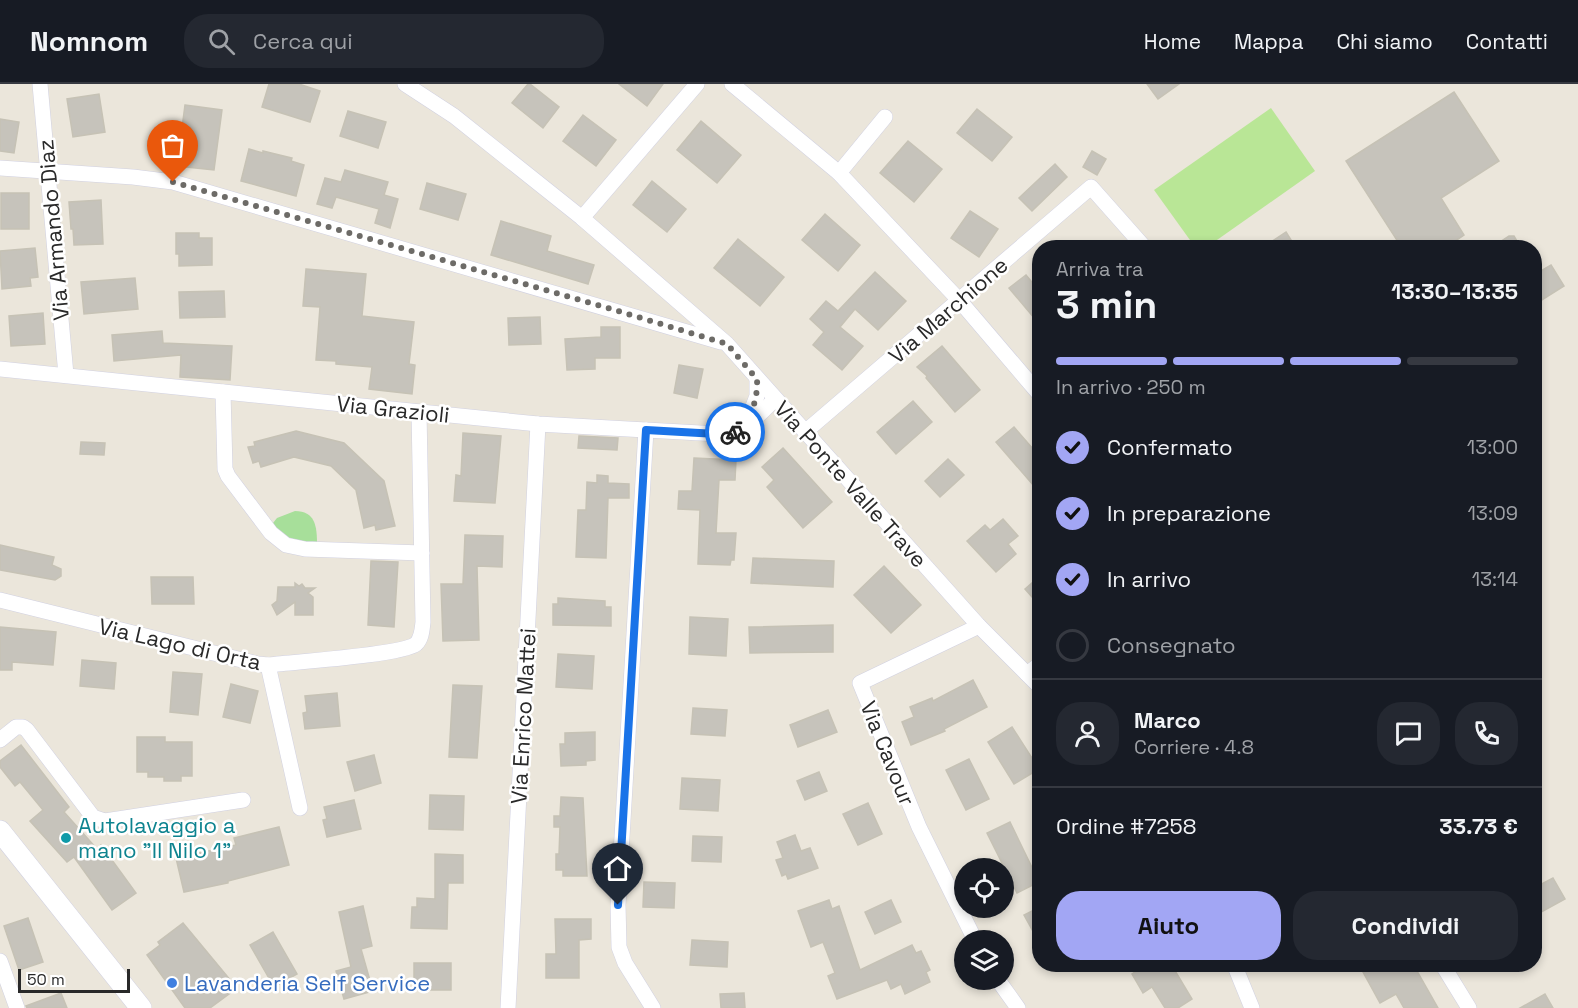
<!DOCTYPE html>
<html lang="it">
<meta charset="utf-8">
<style>
body{margin:0;font-family:"Space Grotesk",sans-serif;background:#242831;color:#f1f3f6;height:100vh;display:flex;flex-direction:column;font-size:22px;white-space:nowrap}
*{box-sizing:border-box;margin:0}
p{font-size:20px;color:#9ea1a6}
.icon{flex:none;width:33px;height:33px;fill:none;stroke:currentColor;stroke-width:2;stroke-linecap:round;stroke-linejoin:round}
.map{position:relative;flex:1;overflow:hidden}
.details{position:absolute;left:1032px;top:156px;width:510px;height:732px;display:flex;flex-direction:column;background:#171b24;border-radius:24px;box-shadow:0 3px 9px #0003}
.details>*{flex:none}
.buttons{position:absolute;left:954px;top:774px;display:grid;gap:12px}
.buttons a{display:grid;place-items:center;width:60px;height:60px;border-radius:50%;background:#171b24;box-shadow:0 3px 9px #0003;font-size:30px}
.scale{position:absolute;left:18px;bottom:15px;width:112px;box-sizing:border-box;padding-left:6px;border:3px solid #292929;border-top:0;font-size:16px;line-height:21px;white-space:nowrap;color:#292929;-webkit-text-stroke:4px #fff;paint-order:stroke}
.pin{position:absolute;display:grid;place-items:center;width:51px;height:51px;color:#fff;margin:-62px -26px;border-radius:50% 50% 50% 0;rotate:-45deg;box-shadow:0 0 6px #0007}
.pin .icon{rotate:45deg}
.courier{position:absolute;display:grid;place-items:center;width:60px;height:60px;margin:-30px;border:4px solid #1a73e8;border-radius:50%;background:#fff;color:#222;box-shadow:0 2px 8px #0007}
.head em{font-style:normal;font-weight:600}
.head div{display:flex;flex-direction:column-reverse}
.head{display:flex;align-items:center;justify-content:space-between;height:102px;padding:0 24px}
h1{font-size:39px;font-weight:600;line-height:45px}
.bar{display:grid;grid-template-columns:repeat(4,1fr);gap:9px 6px;align-content:center;height:72px;padding:0 24px}
.bar i{height:8px;border-radius:4px;background:#363941}
.bar .selected{background:#a2a6f4}
.bar p{grid-column:span 4}
.line{display:flex;align-items:center;gap:15px;padding:0 24px;border-top:2px solid #363941}
.line div{flex:1}
.round{display:grid;place-items:center;flex:none;width:63px;height:63px;border-radius:24px;background:#242831}
ol{padding:0 24px;list-style:none}
li{display:flex;align-items:center;gap:18px;height:66px}
li p{margin-inline-start:auto}
li .icon{padding:6px;border-radius:50%;background:#a2a6f4;color:#111;stroke-width:4}
li:last-child{color:#9ea1a6}
li i{width:33px;height:33px;border:3px solid #363941;border-radius:50%}
.action{display:flex;gap:12px;margin-top:auto;padding:12px 24px}
.action a{flex:1;height:69px;border-radius:24px;background:#a2a6f4;color:#111;font-size:24px;font-weight:600;line-height:69px;text-align:center}
.action a+a{background:#242831;color:#f1f3f6}
header{display:flex;align-items:center;gap:36px;box-sizing:border-box;height:84px;padding:0 30px;background:#171b24;border-bottom:2px solid #363941}
header strong{font-size:28px}
nav{display:flex;gap:33px;margin-inline-start:auto;font-size:21px}
.search{width:420px;height:54px;background:#242831;display:flex;align-items:center;gap:15px;box-sizing:border-box;padding:0 21px;border-radius:24px;color:#9ea1a6;font-size:22px}
.map>svg:first-child{display:block}
</style>
<header>
<strong>Nomnom</strong>
<div class="search"><svg class="icon" aria-label="search" viewBox="0 0 24 24"><circle cx="10" cy="10" r="6"/><path d="M15 15l6 6"/></svg>Cerca qui</div>
<nav><a>Home</a><a>Mappa</a><a>Chi siamo</a><a>Contatti</a></nav>
</header>
<div class="map">
<svg width="1578" height="924" viewBox="0 0 1578 924">
<rect width="100%" height="100%" fill="#ebe6db"/>
<path fill="#a7df9a" d="M295 427C315 427 317 442 317 460L296 459 277 446 273 439 277 434Z"/>
<polygon fill="#b9e696" points="1271,24 1315,87 1207,163 1195,163 1154,106"/>
<g fill="#c6c3bb" stroke="#c6c2b5" stroke-width="1.5">
<polygon points="269,0 299,0 320,7 310,38 262,23"/>
<polygon points="528,0 530,0 559,23 543,44 512,19"/>
<polygon points="619,0 663,0 647,22"/>
<polygon points="1147,0 1179,0 1158,15"/>
<polygon points="1454,8 1499,77 1441,114 1464,151 1445,164 1402,164 1346,77"/>
<polygon points="99,10 105,48 73,53 67,15"/>
<polygon points="185,21 222,26 214,86 177,82"/>
<polygon points="977,25 1012,53 992,77 957,49"/>
<polygon points="348,27 386,38 378,64 340,52"/>
<polygon points="583,31 616,56 596,82 563,57"/>
<polygon points="0,35 19,38 14,69 0,67"/>
<polygon points="701,37 741,71 717,99 677,66"/>
<polygon points="908,57 942,85 914,118 880,89"/>
<polygon points="249,65 263,69 263,67 292,74 291,77 304,81 296,112 241,97"/>
<polygon points="1092,67 1106,75 1097,91 1083,83"/>
<polygon points="1055,80 1067,93 1032,127 1019,114"/>
<polygon points="345,86 388,98 384,111 398,115 390,144 375,139 379,125 336,113 332,124 317,120 325,94 341,98"/>
<polygon points="652,97 686,125 667,148 633,121"/>
<polygon points="427,99 466,110 458,136 420,125"/>
<rect x="1" y="109" width="28" height="36"/>
<polygon points="101,116 103,160 74,161 73,145 71,145 69,118"/>
<polygon points="970,127 998,145 979,173 951,154"/>
<polygon points="825,130 860,161 838,187 802,156"/>
<polygon points="501,137 551,152 547,167 594,181 588,200 491,171"/>
<polygon points="1286,148 1296,164 1262,164"/>
<polygon points="176,149 199,149 199,154 212,154 212,181 179,182 179,170 176,170"/>
<polygon points="1509,152 1514,152 1521,164 1491,164"/>
<polygon points="738,155 784,193 760,222 714,184"/>
<polygon points="35,164 38,193 30,194 31,202 2,205 0,167"/>
<polygon points="1551,181 1564,202 1534,221 1534,191"/>
<polygon points="306,185 366,190 362,232 414,238 409,280 415,281 412,310 369,305 372,283 336,280 336,277 316,276 320,223 303,222"/>
<polygon points="875,188 906,217 878,246 855,225 840,243 863,262 842,286 813,261 824,248 810,235 826,217 838,227"/>
<polygon points="1026,191 1040,208 1040,241 1009,204"/>
<polygon points="135,194 138,225 84,230 81,198"/>
<polygon points="224,207 225,233 180,234 179,208"/>
<polygon points="43,229 45,260 11,262 9,232"/>
<polygon points="540,233 541,260 509,261 508,234"/>
<polygon points="601,243 620,243 620,274 595,274 595,285 567,286 565,255 601,253"/>
<polygon points="162,247 163,259 232,262 230,296 180,293 181,271 114,277 112,251"/>
<polygon points="942,262 980,306 955,328 926,294 927,292 917,283"/>
<polygon points="679,281 703,285 697,314 674,309"/>
<polygon points="913,317 932,338 896,370 877,348"/>
<polygon points="1014,343 1040,373 1040,409 996,358"/>
<polygon points="296,347 344,359 384,397 395,442 376,446 375,441 364,444 356,406 331,382 294,373 261,383 259,377 253,379 248,363 255,362 254,358"/>
<polygon points="463,349 501,352 495,419 454,417 456,391 461,392"/>
<polygon points="579,352 618,354 617,366 578,364"/>
<polygon points="81,358 105,359 104,371 80,370"/>
<polygon points="783,364 832,418 803,444 767,403 774,396 762,383"/>
<polygon points="694,374 736,376 735,396 719,396 716,449 736,449 734,476 731,476 730,481 698,480 700,426 678,425 679,407 692,407"/>
<polygon points="948,375 964,391 940,413 925,397"/>
<polygon points="597,391 608,392 608,399 629,400 629,414 608,414 606,474 576,473 578,426 586,426 587,398 597,399"/>
<polygon points="1003,435 1018,452 1008,460 1016,470 996,488 967,457 985,441 990,446"/>
<polygon points="465,451 503,452 502,483 477,482 479,556 443,557 441,500 463,500"/>
<polygon points="0,461 54,473 52,481 61,485 61,492 55,496 0,486"/>
<polygon points="753,474 834,477 833,503 751,499"/>
<polygon points="371,477 398,478 394,543 368,541"/>
<polygon points="884,482 921,521 891,549 854,511"/>
<polygon points="1040,492 1040,522 1025,505"/>
<polygon points="151,493 193,493 194,520 152,520"/>
<polygon points="295,499 299,502 302,500 305,504 315,504 308,509 313,513 313,531 295,531 295,518 277,531 272,521 277,517 278,503 295,503"/>
<polygon points="558,514 605,517 605,523 611,523 611,542 553,541 553,520 558,520"/>
<polygon points="690,533 728,535 726,572 689,570"/>
<polygon points="833,541 833,568 750,569 749,543"/>
<polygon points="0,543 56,548 53,581 12,578 12,586 0,586"/>
<polygon points="558,570 594,572 592,605 556,603"/>
<polygon points="82,576 116,579 114,605 80,602"/>
<polygon points="173,588 202,590 198,631 170,628"/>
<polygon points="973,596 987,623 944,645 945,647 911,661 902,638 914,633 910,623 932,614 933,617"/>
<polygon points="231,600 258,607 250,639 223,633"/>
<polygon points="453,601 482,602 477,674 449,673"/>
<polygon points="337,609 340,642 305,645 303,629 307,628 305,612"/>
<polygon points="693,624 727,626 725,652 691,650"/>
<polygon points="828,626 837,648 798,663 790,641"/>
<polygon points="1012,643 1039,685 1014,700 988,658"/>
<polygon points="595,648 595,676 586,677 586,681 561,682 560,660 565,660 565,649"/>
<polygon points="137,653 165,653 165,658 192,658 192,692 181,692 181,697 164,697 164,693 148,693 148,688 137,688"/>
<polygon points="21,661 69,723 64,728 97,765 101,761 136,809 112,826 74,773 67,778 30,737 43,726 20,698 15,702 0,683 0,677"/>
<polygon points="374,671 381,699 355,707 347,678"/>
<polygon points="969,675 989,715 966,726 946,686"/>
<polygon points="819,688 827,707 805,716 797,697"/>
<polygon points="682,694 720,696 718,727 680,725"/>
<polygon points="430,711 464,712 463,746 429,745"/>
<polygon points="561,713 583,714 587,792 563,792 563,786 556,786 556,770 559,770 560,743 554,743 554,732 560,732"/>
<polygon points="354,716 361,745 327,753 323,736 327,735 324,723"/>
<polygon points="868,719 882,750 858,761 843,730"/>
<polygon points="1010,738 1039,798 1017,809 987,749"/>
<polygon points="279,743 289,781 228,797 228,799 184,808 176,774 236,761 234,754"/>
<polygon points="795,751 801,767 810,764 818,784 788,795 786,790 782,792 776,776 783,774 777,758"/>
<polygon points="693,752 722,753 721,778 692,777"/>
<polygon points="435,770 463,771 463,799 448,799 447,845 411,844 412,823 417,823 417,814 435,815"/>
<polygon points="1553,794 1565,815 1534,832 1534,804"/>
<polygon points="644,798 675,799 674,824 643,823"/>
<polygon points="829,816 832,825 839,822 860,886 912,861 916,869 921,867 930,886 926,888 930,898 905,910 901,900 891,905 887,896 837,915 828,892 835,889 823,858 811,863 798,827"/>
<polygon points="891,816 901,838 875,850 865,828"/>
<polygon points="363,822 372,862 361,865 373,907 344,915 336,887 351,883 339,828"/>
<polygon points="1040,823 1040,860 1024,831"/>
<polygon points="28,834 43,878 19,886 4,842"/>
<polygon points="555,835 591,835 591,855 579,856 579,894 546,894 546,870 556,870"/>
<polygon points="183,839 237,904 210,924 185,924 147,871 160,861 158,858"/>
<polygon points="273,848 297,890 274,903 250,861"/>
<polygon points="692,856 728,858 727,883 690,881"/>
<rect x="414" y="879" width="37" height="27"/>
<polygon points="1147,880 1171,880 1192,915 1178,924 1165,924 1152,903 1143,909 1132,890"/>
<polygon points="1376,880 1413,880 1438,924 1404,924 1396,910 1380,919 1363,888"/>
<polygon points="61,909 67,924 27,924 26,922"/>
<polygon points="744,909 745,924 721,924 720,910"/>
<polygon points="1545,910 1553,924 1520,924"/>
</g>
<g fill="none" stroke-linecap="round" stroke-linejoin="round">
<defs>
<g id="minor">
<polyline points="40,0 66,291"/>
<polyline points="405,0 454,32 582,134 727,260 979,542 1040,603"/>
<polyline points="732,0 839,89 959,216 1040,311"/>
<polyline points="0,84 133,93 173,98 721,258"/>
<polyline points="839,89 885,33"/>
<polyline points="582,134 697,0"/>
<path d="M0 285 538 340 718 350C744 349 757 333 775 315"/>
<polyline points="223,308 225,385 228,392 271,449 286,461 305,465 422,469"/>
<polyline points="747,338 757,312 757,295"/>
<polyline points="646,346 618,821 619,863 625,879 653,924"/>
<polyline points="805,348 1091,103 1145,164"/>
<path d="M0 516 258 580 268 581C293 578 402 571 416 560 422 554 422 546 423 538L419 328"/>
<polyline points="268,581 300,724"/>
<polyline points="1027,590 1040,580"/>
<polyline points="0,656 16,643 23,643 27,646 93,733 105,737 243,716"/>
<polyline points="975,856 919,743 860,599 979,542"/>
<polyline points="0,877 17,924"/>
<polyline points="1234,880 1252,924"/>
<polyline points="1442,880 1469,924"/>
<polyline points="998,896 1018,924"/>
<polyline points="508,924 538,340"/>
</g>
<polyline id="secondary" points="0,747 141,924"/>
</defs>
<use href="#minor" stroke="#d1d1e1" stroke-width="16"/>
<use href="#secondary" stroke="#d1d1e1" stroke-width="22"/>
<use href="#minor" stroke="#fff" stroke-width="15"/>
<use href="#secondary" stroke="#fff" stroke-width="21"/>
</g>
<g fill="none" stroke-linecap="round" stroke-linejoin="round">
<path stroke="#6d6b67" stroke-width="6" stroke-dasharray="0 10.8" d="M173 98 608 224 727 260 757 295C758 313 752 328 745 344L735 348"/>
<polyline stroke="#1a73e8" stroke-width="8" points="618,821 646,346 717,350 735,348"/>
</g>
<circle fill="#0f9aa8" stroke="#fff" stroke-width="2" cx="66" cy="754" r="6"/>
<circle fill="#3f7fe0" stroke="#fff" stroke-width="2" cx="172" cy="899" r="6"/>
<g text-anchor="middle" stroke-width="5" stroke-linejoin="round" paint-order="stroke">
<g font-size="22" fill="#292929" stroke="#fff">
<text transform="translate(53 146) rotate(-95)" y="8">Via Armando Diaz</text>
<text transform="translate(948 226) rotate(-41)" y="8">Via Marchione</text>
<text transform="translate(393 325) rotate(6)" y="8">Via Grazioli</text>
<text transform="translate(851 400) rotate(48)" y="8">Via Ponte Valle Trave</text>
<text transform="translate(180 560) rotate(13)" y="8">Via Lago di Orta</text>
<text transform="translate(523 632) rotate(-87)" y="8">Via Enrico Mattei</text>
<text transform="translate(888 669) rotate(68)" y="8">Via Cavour</text>
</g>
<g font-size="22" fill="#0d838f" stroke="#fff" text-anchor="start">
<text x="78" y="749">Autolavaggio a<tspan x="78" dy="25">mano "Il Nilo 1"</tspan></text>
</g>
<g font-size="22" fill="#366cbe" stroke="#fff" text-anchor="start">
<text x="184" y="907">Lavanderia Self Service</text>
</g>
</g>
</svg>
<div class="buttons">
<a><svg class="icon" aria-label="locate" viewBox="0 0 24 24"><circle cx="12" cy="12" r="6"/><path d="M12 2v4M12 18v4M2 12h4M18 12h4"/></svg></a>
<a><svg class="icon" aria-label="layers" viewBox="0 0 24 24"><path d="M12 4l9 5-9 5-9-5zM3 14l9 5 9-5"/></svg></a>
</div>
<div class="scale">50 m</div>
<div class="pin" style="left:173px;top:98px;background:#ea580c"><svg class="icon" aria-label="bag" viewBox="0 0 24 24"><path d="M5 8h14l-1 12H6zM9 8a3 3 0 0 1 6 0"/></svg></div>
<div class="pin" style="left:618px;top:821px;background:#1f2937"><svg class="icon" aria-label="home" viewBox="0 0 24 24"><path d="M3 11l9-7 9 7M6 9v11h12V9"/></svg></div>
<div class="courier" style="left:735px;top:348px"><svg class="icon" aria-label="bike" viewBox="0 0 24 24"><circle cx="6" cy="16" r="4"/><circle cx="18" cy="16" r="4"/><path d="M6 16l4-8h5l3 8M10 8l3 8H6M13 5h3"/></svg></div>
<section class="details">
<div class="head"><div><h1>3 min</h1><p>Arriva tra</p></div><em>13:30–13:35</em></div>
<div class="bar"><i class="selected"></i><i class="selected"></i><i class="selected"></i><i></i><p>In arrivo · 250 m</p></div>
<ol>
<li><svg class="icon" aria-label="check" viewBox="0 0 24 24"><path d="M5 12l5 5 9-10"/></svg>Confermato<p>13:00</p></li>
<li><svg class="icon" aria-label="check" viewBox="0 0 24 24"><path d="M5 12l5 5 9-10"/></svg>In preparazione<p>13:09</p></li>
<li><svg class="icon" aria-label="check" viewBox="0 0 24 24"><path d="M5 12l5 5 9-10"/></svg>In arrivo<p>13:14</p></li>
<li><i></i>Consegnato</li>
</ol>
<div class="line" style="height:108px"><a class="round"><svg class="icon" aria-label="person" viewBox="0 0 24 24"><circle cx="12" cy="8" r="4"/><path d="M4 21q1-7 8-7t8 7"/></svg></a><div><b>Marco</b><p>Corriere · 4.8</p></div><a class="round"><svg class="icon" aria-label="chat" viewBox="0 0 24 24"><path d="M4 5h16v11H9l-5 4z"/></svg></a><a class="round"><svg class="icon" aria-label="phone" viewBox="0 0 24 24"><path d="M5 4h4l2 5-3 2q2 4 5 5l2-3 5 2v4C11 20 4 13 5 4z"/></svg></a></div>
<div class="line" style="height:78px"><div>Ordine #7258</div><b>33.73 €</b></div>
<div class="action"><a>Aiuto</a><a>Condividi</a></div>
</section>
</div>
